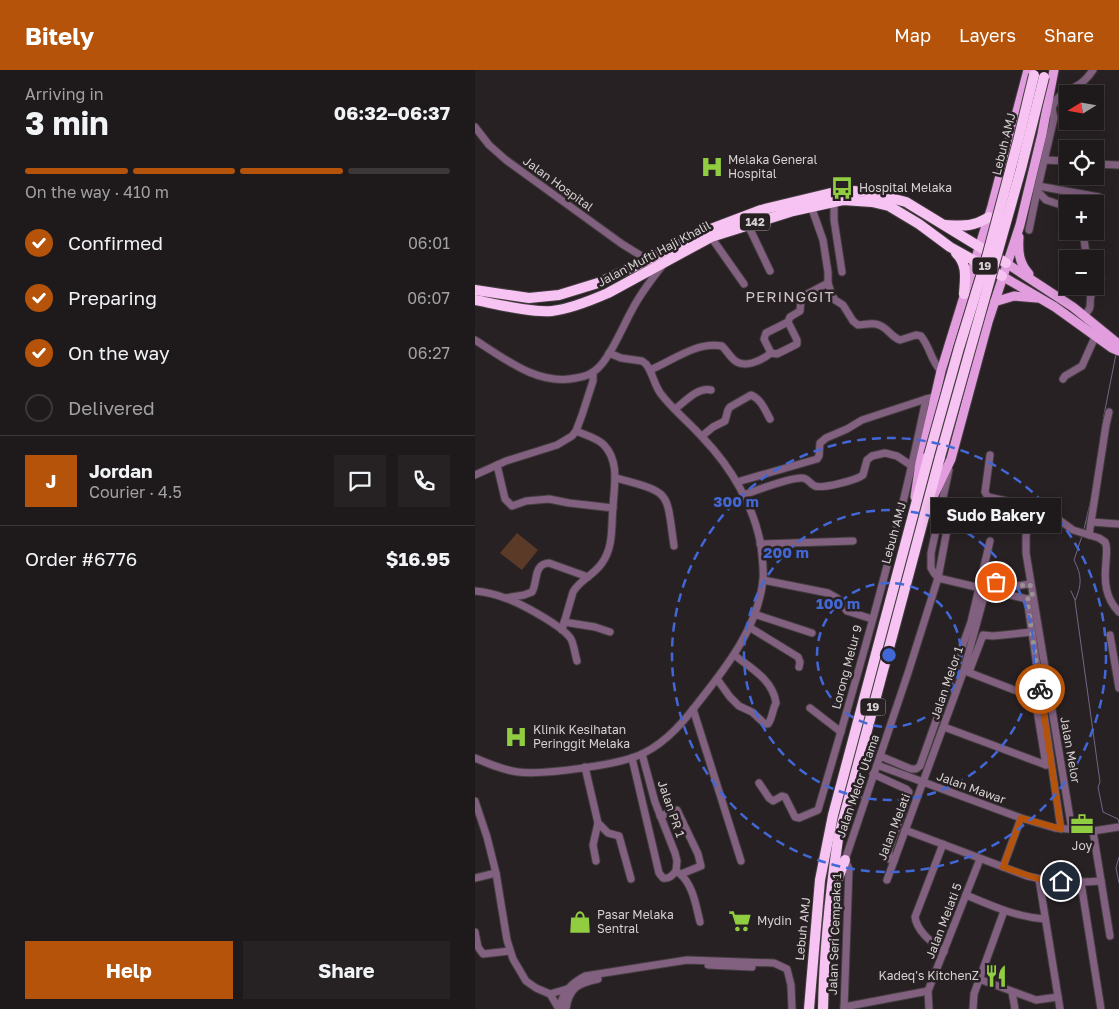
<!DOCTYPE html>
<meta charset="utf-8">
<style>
body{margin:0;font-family:"Golos Text",sans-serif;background:#262223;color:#f1f3f6;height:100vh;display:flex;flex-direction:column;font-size:19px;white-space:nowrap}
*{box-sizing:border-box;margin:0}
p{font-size:16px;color:#a1a0a2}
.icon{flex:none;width:28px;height:28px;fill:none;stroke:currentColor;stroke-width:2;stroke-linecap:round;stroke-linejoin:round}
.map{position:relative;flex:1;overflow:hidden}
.panel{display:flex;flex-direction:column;background:#1e191a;width:475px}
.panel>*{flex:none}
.needle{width:32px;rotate:259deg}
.controls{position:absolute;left:584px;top:15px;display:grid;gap:10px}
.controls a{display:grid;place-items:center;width:45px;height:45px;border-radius:0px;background:#1e191a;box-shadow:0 2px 12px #0003,0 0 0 1px #3c3839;font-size:25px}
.pin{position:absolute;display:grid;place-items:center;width:42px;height:42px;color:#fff;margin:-21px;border:2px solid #fff;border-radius:50%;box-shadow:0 1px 5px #0007}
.courier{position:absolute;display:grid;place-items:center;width:50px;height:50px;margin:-25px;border:4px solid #b45309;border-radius:50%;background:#fff;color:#222;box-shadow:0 1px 6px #0007}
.bubble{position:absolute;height:35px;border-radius:0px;background:#1e191a;box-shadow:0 2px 12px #0003,0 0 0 1px #3c3839;font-size:16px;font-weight:700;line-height:35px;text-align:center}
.summary em{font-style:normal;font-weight:700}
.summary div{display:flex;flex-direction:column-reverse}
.summary{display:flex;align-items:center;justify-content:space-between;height:85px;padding:0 25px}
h1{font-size:32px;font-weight:700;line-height:38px}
.bar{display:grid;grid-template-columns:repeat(4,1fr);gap:8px 5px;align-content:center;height:60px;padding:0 25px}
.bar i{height:6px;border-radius:4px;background:#3c3839}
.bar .current{background:#b45309}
.bar p{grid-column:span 4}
.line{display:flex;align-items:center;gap:12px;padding:0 25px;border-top:1px solid #3c3839}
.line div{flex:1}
.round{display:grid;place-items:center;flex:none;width:52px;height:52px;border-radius:0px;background:#262223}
ol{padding:0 25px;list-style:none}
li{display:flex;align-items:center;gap:15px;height:55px}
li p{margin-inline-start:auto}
li .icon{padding:5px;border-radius:50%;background:#b45309;color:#fff;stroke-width:4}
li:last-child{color:#a1a0a2}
li i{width:28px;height:28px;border:2px solid #3c3839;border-radius:50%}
.button{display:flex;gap:10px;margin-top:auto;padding:10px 25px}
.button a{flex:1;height:58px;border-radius:0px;background:#b45309;color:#fff;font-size:20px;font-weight:700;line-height:58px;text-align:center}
.button a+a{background:#262223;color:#f1f3f6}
header{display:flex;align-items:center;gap:30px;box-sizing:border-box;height:70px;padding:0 25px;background:#b45309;color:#fff}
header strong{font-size:24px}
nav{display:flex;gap:28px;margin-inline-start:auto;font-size:18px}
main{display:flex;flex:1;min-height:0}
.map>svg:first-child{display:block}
</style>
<header>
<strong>Bitely</strong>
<nav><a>Map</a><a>Layers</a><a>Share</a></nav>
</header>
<main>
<section class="panel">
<div class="summary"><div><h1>3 min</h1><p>Arriving in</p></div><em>06:32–06:37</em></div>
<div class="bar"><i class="current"></i><i class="current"></i><i class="current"></i><i></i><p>On the way · 410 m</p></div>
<ol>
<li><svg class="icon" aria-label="check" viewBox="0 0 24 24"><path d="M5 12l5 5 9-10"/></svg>Confirmed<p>06:01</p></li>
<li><svg class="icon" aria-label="check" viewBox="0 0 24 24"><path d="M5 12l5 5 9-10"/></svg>Preparing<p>06:07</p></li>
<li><svg class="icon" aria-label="check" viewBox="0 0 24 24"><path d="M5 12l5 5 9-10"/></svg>On the way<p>06:27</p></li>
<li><i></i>Delivered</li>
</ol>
<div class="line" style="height:90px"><b class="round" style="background:#b45309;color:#fff">J</b><div><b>Jordan</b><p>Courier · 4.5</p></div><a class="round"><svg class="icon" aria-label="chat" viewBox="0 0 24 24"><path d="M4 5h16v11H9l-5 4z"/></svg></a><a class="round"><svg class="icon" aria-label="phone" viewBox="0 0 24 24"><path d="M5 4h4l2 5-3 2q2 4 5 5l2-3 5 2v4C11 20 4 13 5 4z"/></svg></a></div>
<div class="line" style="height:65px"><div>Order #6776</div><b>$16.95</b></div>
<div class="button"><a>Help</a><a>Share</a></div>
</section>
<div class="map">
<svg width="644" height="939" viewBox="0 0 644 939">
<rect width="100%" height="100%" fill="#282123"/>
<polygon fill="#5b3a28" points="42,463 63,480 47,500 25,483"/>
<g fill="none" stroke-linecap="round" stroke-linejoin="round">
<g stroke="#746586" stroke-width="1">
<polyline points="628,350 641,284"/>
<polyline points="609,459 617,425"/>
<path d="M607 466 599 490C607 506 607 514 600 531L625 712 623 717 628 742 643 749 644 753"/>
<polyline points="596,521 600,530"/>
<polyline points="644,787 641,798 644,813"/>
</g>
<defs>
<g id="minor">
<polyline points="572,37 577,38 579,48 562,121 571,130 589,136 592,142"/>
<path d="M577 38C582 25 589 23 600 17 608 13 614 6 618 0"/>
<polyline points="0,57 14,75 31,90 147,174 173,190"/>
<polyline points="570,90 592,91"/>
<polyline points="620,94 643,95"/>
<polyline points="563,116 624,127"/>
<polyline points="359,131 359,150 367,202"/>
<path d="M336 136 348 170 353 202V213L357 225 360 230 368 235 378 251 383 255C390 255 397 252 404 255 413 258 416 267 425 270L441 265 446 266C455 277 456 291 466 301"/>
<polyline points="273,155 295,201"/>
<polyline points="554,160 562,121"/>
<path d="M607 161C611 170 608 180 614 189"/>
<polyline points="236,167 269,214"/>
<path d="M609 245C620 236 612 233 617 223 620 218 624 214 626 208L624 200 620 196"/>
<path d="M0 270C30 289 63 316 101 308 108 307 117 304 122 299 135 288 148 256 157 240 165 224 176 210 187 196"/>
<polyline points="296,283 302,284 322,274 322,270 313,252"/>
<path d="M175 300C197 291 222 271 247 276 251 280 254 285 258 289 269 300 287 290 296 283L289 269 291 263 313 252 315 247 325 241 326 230 332 224 353 213"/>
<polyline points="588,309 590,306 607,296 621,265"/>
<path d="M200 339C210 332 222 317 236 320"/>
<path d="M227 366 238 357 250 351 253 340 255 337 276 325C286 329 290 340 295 349"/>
<path d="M515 385 510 422 513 427 569 439 598 460 624 468 630 472C633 478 631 485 631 492 629 511 630 528 644 542"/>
<polyline points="22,395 30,429 37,436 51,431 74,429 94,433 138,438"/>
<polyline points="0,405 31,391 82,375 97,366 101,361 107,345 118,311 118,302"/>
<path d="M141 408C197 423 191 420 199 476"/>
<polyline points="262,412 342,389 344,386 345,373 351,368 372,359 387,350 451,329"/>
<path d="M268 425C281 421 314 407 327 408 333 408 335 414 340 416 347 419 382 410 388 405L392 390 397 386 410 383 422 386 437 396"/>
<polyline points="556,436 551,466 551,483 597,760"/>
<polyline points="616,452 644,454"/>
<polyline points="614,465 631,355 634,342"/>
<polyline points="285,474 378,471"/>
<polyline points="463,508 459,503 456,498 456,483 474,400"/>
<polyline points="463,508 552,529 555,528"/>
<polyline points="507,508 541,516 555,514"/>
<polyline points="288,510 353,523 362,528 372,541 397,549"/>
<path d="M0 521C10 522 20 524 30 528 45 533 88 556 96 569 99 575 100 584 102 591"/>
<path d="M31 528 49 525 57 522C63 512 58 494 74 493L113 507"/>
<polyline points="552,529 586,759"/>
<polyline points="279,544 337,563"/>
<polyline points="89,552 120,557 135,562"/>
<polyline points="274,557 323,587 325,592 324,597"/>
<path d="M87 560 98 522C105 510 119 505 127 493 139 476 136 456 138 437 139 416 145 392 129 375 122 368 110 365 101 361"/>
<polyline points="635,565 644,618"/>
<polyline points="490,601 560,628 567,628"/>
<polyline points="494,602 508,565 518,566 557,562"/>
<path d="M242 609 255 627 264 636 277 642 290 654H293C298 647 297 640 301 633 298 610 276 598 259 585"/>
<polyline points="560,628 571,695"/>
<polyline points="335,638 366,662"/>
<polyline points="218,639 266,791"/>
<polyline points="469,657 571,695 576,694"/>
<polyline points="167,684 180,732 200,783 202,791 201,801"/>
<polyline points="405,686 436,699 441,699 445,696 496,552 515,471"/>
<path d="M0 688C14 694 28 700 43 702 69 705 146 695 169 683 193 671 210 650 226 629 253 595 283 556 288 510 289 499 287 487 286 476 279 436 256 397 228 368 215 353 198 340 186 324 179 315 178 303 171 294L167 291 146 288 134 283"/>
<path d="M157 688 184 803 188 808C194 809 197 806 201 801"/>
<polyline points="402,695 546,748 580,758 618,761 644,757"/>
<polyline points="110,697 123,753 133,763 144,766 156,809"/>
<polyline points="398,704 431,719 434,722 414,780 414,789 419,791"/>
<path d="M284 713 294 728 298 731 307 726 310 727 320 747 324 748 343 740C383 604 423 468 451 329L459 327"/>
<polyline points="0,731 12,767 21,803 32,870 38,889 51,911 61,918 75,924 84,939"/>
<polyline points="185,746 202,740 223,784 226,796 206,804"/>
<path d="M430 760 552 806C576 812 601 813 626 811"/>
<polyline points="618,761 635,866"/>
<path d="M468 774 440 847C442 862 458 873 469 882"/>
<polyline points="121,791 118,775 123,753"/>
<polyline points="528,797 546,748"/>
<path d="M204 803C218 814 221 836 225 852"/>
<polyline points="0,808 21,803"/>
<polyline points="564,809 585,939"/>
<polyline points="412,810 489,600 511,519"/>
<polyline points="606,813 626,939"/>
<path d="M491 825C517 836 541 847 570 849"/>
<polyline points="0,862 3,877 8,884 35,881"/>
<polyline points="233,895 277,897"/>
<polyline points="504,909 561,930 583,927"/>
<polyline points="537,922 540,939"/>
<polyline points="75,924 92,919"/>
<polyline points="369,937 453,921"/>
<path d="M84 939C88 922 95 914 110 906L212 890 299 893 312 899 316 915 317 939"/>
<path d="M91 939C94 918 103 913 123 909"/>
<polyline points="369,939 374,799 370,790 433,603 463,508 472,460"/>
<polyline points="454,939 453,921 505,789"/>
<polyline points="498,939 499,924 529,841"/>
</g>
<g id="major">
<path d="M544 167C543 182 544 193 554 204"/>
<polyline points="531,193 598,237 641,272 644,278"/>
<polyline points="527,206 580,237 637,278 644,281"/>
<polyline points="519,232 539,226 562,228"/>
<polyline points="440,427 445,393 466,301 517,136 553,0"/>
<polyline points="457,429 476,389 513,252 545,155 567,64 579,0"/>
</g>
<g id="highway">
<path d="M471 155C489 156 498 157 514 147"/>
<path d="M481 183C493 195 490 208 489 224"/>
<polyline points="0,220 54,228 84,225 123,213 156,198 228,162 286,140 356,123 378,121 392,122 431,132 531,193"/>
<path d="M0 230C21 234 57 243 77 241 94 239 117 230 133 223L236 167 318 141 368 130 397 132 414 136 444 154 475 177 527 206"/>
<polyline points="361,814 370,790"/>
<polyline points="334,939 345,810 358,745 454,385"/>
<path d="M348 939C349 882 355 825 363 769L465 387"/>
</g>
</defs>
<use href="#minor" stroke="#443d3f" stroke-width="9"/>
<use href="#major" stroke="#443d3f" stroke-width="11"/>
<use href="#highway" stroke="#443d3f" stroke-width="12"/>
<use href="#minor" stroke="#826080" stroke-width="7"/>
<use href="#major" stroke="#e29ddf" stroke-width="9"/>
<use href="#highway" stroke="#f6c3f2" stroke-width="10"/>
<defs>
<g id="highway-bridge">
<polyline points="454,385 484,278 512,187 543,71 559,5"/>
<polyline points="465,387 546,99 569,7"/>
</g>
</defs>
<use href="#highway-bridge" stroke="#443d3f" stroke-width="12" stroke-linecap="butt"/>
<use href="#highway-bridge" stroke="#f6c3f2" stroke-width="10"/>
</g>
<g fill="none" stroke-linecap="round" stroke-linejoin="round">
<polyline stroke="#999395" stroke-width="5" stroke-dasharray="0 9" points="521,512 542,516 555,514 558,528 552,529 565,619"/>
<polyline stroke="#b45309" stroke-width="6" points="565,619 586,759 546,748 528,797 564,809 586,811"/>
</g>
<g fill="none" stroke="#4268d7" stroke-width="2.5" stroke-dasharray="9 6">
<circle cx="414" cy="585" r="72"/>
<circle cx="414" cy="585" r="145"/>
<circle cx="414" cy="585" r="217"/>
</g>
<defs>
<symbol id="hospital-bare" viewBox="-9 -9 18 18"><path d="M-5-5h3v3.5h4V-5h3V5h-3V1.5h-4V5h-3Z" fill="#90cd40" stroke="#282123" stroke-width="2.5" paint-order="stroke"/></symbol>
<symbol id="bus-bare" viewBox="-9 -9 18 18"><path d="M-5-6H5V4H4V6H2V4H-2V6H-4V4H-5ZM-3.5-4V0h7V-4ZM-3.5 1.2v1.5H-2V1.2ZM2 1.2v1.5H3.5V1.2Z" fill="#90cd40" stroke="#282123" stroke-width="2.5" paint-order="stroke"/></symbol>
<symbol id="office-bare" viewBox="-9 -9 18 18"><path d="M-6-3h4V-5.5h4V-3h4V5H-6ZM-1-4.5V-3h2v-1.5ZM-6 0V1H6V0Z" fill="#90cd40" stroke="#282123" stroke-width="2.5" paint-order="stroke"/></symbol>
<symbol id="supermarket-bare" viewBox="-9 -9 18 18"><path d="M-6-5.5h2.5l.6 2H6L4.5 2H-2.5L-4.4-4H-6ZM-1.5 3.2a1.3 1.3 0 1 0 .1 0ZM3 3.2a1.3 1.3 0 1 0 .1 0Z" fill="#90cd40" stroke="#282123" stroke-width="2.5" paint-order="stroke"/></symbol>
<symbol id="shop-bare" viewBox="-9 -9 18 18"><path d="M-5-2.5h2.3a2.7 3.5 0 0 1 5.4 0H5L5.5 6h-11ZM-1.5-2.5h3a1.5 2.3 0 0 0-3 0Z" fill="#90cd40" stroke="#282123" stroke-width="2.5" paint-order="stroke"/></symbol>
<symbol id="restaurant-bare" viewBox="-9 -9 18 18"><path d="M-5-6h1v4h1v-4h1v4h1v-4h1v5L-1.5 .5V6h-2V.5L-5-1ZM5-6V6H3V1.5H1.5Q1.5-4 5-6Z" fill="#90cd40" stroke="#282123" stroke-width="2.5" paint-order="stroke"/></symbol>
</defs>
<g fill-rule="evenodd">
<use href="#hospital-bare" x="221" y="81" width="32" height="32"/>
<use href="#bus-bare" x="351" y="102" width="32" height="32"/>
<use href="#hospital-bare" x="25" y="651" width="32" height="32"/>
<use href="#office-bare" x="591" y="738" width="32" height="32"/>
<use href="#supermarket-bare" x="249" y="835" width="32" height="32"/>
<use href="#shop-bare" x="89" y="836" width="32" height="32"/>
<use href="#restaurant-bare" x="505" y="890" width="32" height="32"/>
</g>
<g text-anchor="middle" stroke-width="5" stroke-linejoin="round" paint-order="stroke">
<g fill="#282123" stroke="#a29c9e" stroke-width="1">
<rect x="265" y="143.5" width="30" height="17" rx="4"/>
<rect x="497.5" y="187.5" width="25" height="17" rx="4"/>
<rect x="385.5" y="628.5" width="25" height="17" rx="4"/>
</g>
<g font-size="11" font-weight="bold" fill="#d6d1d2">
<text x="280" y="156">142</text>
<text x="510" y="200">19</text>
<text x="398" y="641">19</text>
</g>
<g font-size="12" fill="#d6d1d2" stroke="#282123">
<text transform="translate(529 74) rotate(-76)" y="4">Lebuh AMJ</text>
<text transform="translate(83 114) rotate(36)" y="4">Jalan Hospital</text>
<text transform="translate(179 184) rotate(-28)" y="4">Jalan Mufti Haji Khalil</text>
<text transform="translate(419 463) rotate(-75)" y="4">Lebuh AMJ</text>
<text transform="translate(372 597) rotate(-75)" y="4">Lorong Melur 9</text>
<text transform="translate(472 613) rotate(-71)" y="4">Jalan Melor 1</text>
<text transform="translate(595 680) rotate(80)" y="4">Jalan Melor</text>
<text transform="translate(383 716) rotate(-71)" y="4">Jalan Melor Utama</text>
<text transform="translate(496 718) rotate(20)" y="4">Jalan Mawar</text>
<text transform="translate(196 739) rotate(71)" y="4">Jalan PR 1</text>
<text transform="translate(419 757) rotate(-69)" y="4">Jalan Melati</text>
<text transform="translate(469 851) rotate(-69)" y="4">Jalan Melati 5</text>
<text transform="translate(328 859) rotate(-84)" y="4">Lebuh AMJ</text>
<text transform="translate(360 864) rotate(-88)" y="4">Jalan Seri Cempaka 1</text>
</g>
<g font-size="12" fill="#d6d1d2" stroke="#282123" text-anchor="start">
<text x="253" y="94">Melaka General<tspan x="253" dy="14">Hospital</tspan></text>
<text x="384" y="122">Hospital Melaka</text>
<text x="58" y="664">Klinik Kesihatan<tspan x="58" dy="14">Peringgit Melaka</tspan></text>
<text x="607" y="780" text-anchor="middle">Joy</text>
<text x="122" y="849">Pasar Melaka<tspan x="122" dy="14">Sentral</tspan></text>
<text x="282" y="855">Mydin</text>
<text x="504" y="910" text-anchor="end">Kadeq's KitchenZ</text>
</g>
<g font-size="15" letter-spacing="1" fill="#cfc5c8" stroke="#282123">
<text x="315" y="232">PERINGGIT</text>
</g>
</g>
<circle cx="414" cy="585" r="8" fill="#4268d7" stroke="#282123" stroke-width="2.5"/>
<g font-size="15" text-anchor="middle" font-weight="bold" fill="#4268d7" stroke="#282123" stroke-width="5" stroke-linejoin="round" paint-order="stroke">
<text x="261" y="437">300 m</text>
<text x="311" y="488">200 m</text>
<text x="363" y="539">100 m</text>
</g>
</svg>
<div class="controls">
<a><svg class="needle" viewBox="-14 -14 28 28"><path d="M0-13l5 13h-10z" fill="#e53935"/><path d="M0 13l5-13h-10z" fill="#a1a0a2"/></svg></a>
<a><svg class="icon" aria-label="locate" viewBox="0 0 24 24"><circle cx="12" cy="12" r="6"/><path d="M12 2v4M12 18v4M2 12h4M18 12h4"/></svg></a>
<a>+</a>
<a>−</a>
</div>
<div class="pin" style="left:521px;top:512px;background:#ea580c"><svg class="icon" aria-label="bag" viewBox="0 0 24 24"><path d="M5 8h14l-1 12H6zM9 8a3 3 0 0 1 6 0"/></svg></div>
<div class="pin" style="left:586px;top:811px;background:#1f2937"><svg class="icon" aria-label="home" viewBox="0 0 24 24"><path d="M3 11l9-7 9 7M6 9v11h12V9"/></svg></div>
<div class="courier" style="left:565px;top:619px"><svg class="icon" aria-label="bike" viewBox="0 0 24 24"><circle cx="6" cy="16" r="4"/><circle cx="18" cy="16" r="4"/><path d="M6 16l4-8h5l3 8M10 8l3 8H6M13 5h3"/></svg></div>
<div class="bubble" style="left:456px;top:428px;width:130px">Sudo Bakery</div>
</div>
</main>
